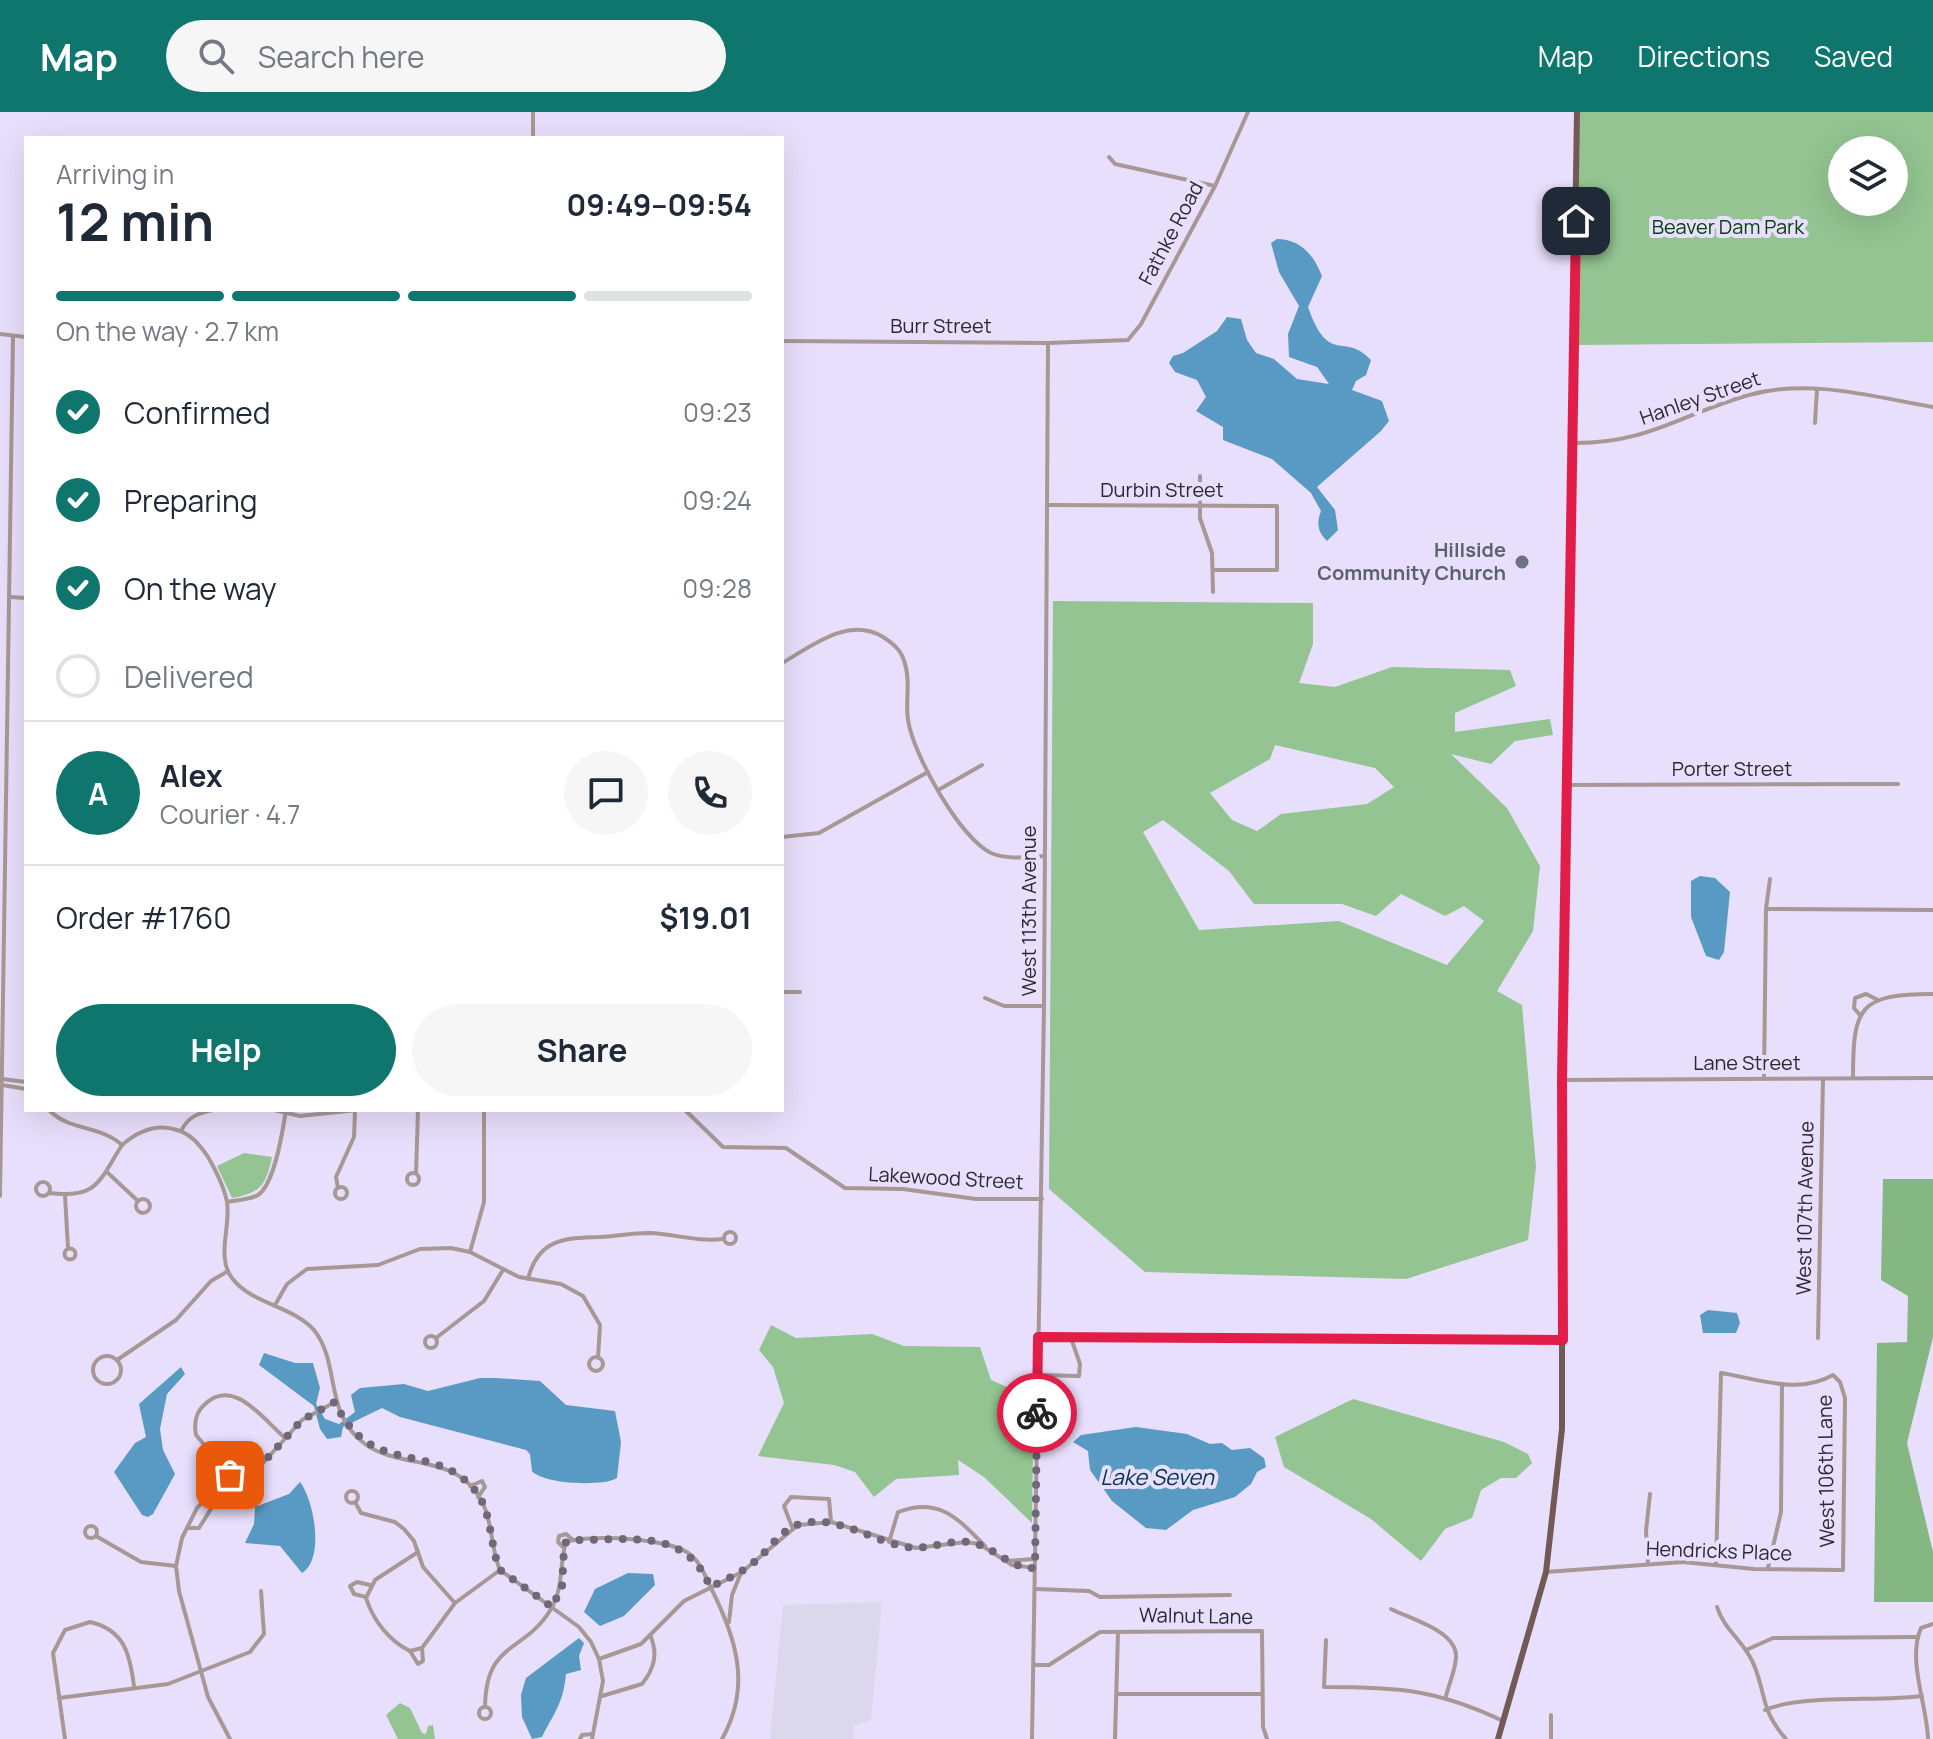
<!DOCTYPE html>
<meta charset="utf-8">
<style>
body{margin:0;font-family:Manrope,sans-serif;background:#f6f6f7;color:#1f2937;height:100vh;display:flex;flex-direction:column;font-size:30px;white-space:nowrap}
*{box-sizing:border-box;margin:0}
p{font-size:26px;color:#747a83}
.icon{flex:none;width:44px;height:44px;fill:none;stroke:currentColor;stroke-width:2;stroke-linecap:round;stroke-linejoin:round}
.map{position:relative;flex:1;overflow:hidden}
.side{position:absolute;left:24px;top:24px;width:760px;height:976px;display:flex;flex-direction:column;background:#fff;border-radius:0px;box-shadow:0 8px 32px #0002}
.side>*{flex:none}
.controls{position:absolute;left:1828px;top:24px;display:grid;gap:16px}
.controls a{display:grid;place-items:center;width:80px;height:80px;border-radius:50%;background:#fff;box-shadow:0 8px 32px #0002;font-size:40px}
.pin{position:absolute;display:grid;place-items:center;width:68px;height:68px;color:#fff;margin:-34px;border-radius:16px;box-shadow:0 4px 12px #0006}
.courier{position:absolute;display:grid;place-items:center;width:80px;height:80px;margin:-40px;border:6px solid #e11d48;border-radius:50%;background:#fff;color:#222;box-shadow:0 2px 10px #0007}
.head em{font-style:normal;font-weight:700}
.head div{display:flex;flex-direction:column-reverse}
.head{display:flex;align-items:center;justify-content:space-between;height:136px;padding:0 32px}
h1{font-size:52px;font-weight:700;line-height:60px}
.bar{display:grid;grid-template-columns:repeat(4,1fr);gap:12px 8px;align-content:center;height:96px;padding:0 32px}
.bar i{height:10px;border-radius:6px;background:#e0e1e3}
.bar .selected{background:#0f766e}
.bar p{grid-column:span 4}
.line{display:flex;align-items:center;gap:20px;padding:0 32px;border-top:2px solid #e0e1e3}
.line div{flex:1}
.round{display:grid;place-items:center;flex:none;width:84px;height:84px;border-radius:42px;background:#f6f6f7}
ol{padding:0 32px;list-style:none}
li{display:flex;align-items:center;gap:24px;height:88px}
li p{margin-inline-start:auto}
li .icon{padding:8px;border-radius:50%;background:#0f766e;color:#fff;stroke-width:4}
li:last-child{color:#747a83}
li i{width:44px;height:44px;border:4px solid #e0e1e3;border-radius:50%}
.button{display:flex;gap:16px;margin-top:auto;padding:16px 32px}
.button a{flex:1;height:92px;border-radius:48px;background:#0f766e;color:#fff;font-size:32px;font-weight:700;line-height:92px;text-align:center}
.button a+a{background:#f6f6f7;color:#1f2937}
header{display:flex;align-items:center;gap:48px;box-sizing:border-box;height:112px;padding:0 40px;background:#0f766e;color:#fff}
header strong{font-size:38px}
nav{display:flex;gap:44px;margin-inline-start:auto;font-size:28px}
.search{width:560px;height:72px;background:#f6f6f7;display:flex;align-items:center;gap:20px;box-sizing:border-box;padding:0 28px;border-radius:44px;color:#747a83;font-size:30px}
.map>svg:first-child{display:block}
</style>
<header>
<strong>Map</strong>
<div class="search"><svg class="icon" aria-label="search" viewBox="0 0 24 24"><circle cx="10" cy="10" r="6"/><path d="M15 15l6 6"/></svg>Search here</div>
<nav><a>Map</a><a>Directions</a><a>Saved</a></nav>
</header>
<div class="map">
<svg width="1933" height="1627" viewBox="0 0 1933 1627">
<rect width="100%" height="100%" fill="#e8dffc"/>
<polygon fill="#dbd8ee" points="882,1490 871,1608 853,1614 853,1627 770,1627 783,1493"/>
<g fill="#93c491" fill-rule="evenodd">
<path d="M1579 0H1933V230L1576 233ZM1842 38H1894V90H1842Z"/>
<path d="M1053 489 1313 491V532L1299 571 1335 575 1392 555 1510 558 1516 574 1455 601V620L1550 607 1553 623 1515 629 1491 652 1451 642 1507 696 1540 754 1533 819 1497 879 1522 893 1536 1055 1528 1128 1406 1167 1145 1160 1049 1077ZM1275 633 1375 656 1394 675 1367 692 1281 702 1257 719 1232 708 1210 681 1270 647ZM1163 708 1229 759 1254 792H1342L1376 804 1401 782 1445 804 1464 794 1484 809 1447 853 1339 809 1199 818 1143 720Z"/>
<path d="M244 1041 272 1045C266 1073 261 1081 232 1086L217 1054Z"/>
<polygon points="771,1213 796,1226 872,1222 904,1234 980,1235 991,1268 1007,1275 1034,1270 1032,1411 984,1365 958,1348 959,1363 896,1367 874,1385 855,1360 834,1353 758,1344 784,1291 773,1255 759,1238"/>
<polygon points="1353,1287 1504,1330 1528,1342 1532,1351 1516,1366 1501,1366 1481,1378 1472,1406 1445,1417 1421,1449 1371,1407 1284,1355 1275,1325"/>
<polygon points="400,1591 410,1596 422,1621 426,1622 428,1614 433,1613 435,1627 398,1627 386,1603"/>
</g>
<polygon fill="#84b782" points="1883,1067 1933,1067 1933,1225 1907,1331 1933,1440 1933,1490 1874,1490 1877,1231 1907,1230 1908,1184 1881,1168"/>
<g fill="#599ac4">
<path d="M1277 127C1300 127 1314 143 1322 164L1308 195C1329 255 1344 219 1371 248L1366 263 1356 269 1352 278 1382 289 1389 309 1381 319 1317 375 1335 398 1338 418 1327 429C1318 420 1316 412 1321 399L1311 381 1272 347 1223 328V315L1196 299 1206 285 1197 268 1175 260 1169 251 1173 244 1183 241 1217 219 1227 205 1241 207 1247 228 1256 241 1274 247 1297 267 1329 272 1317 255 1289 245 1288 222 1299 194 1279 160 1271 131Z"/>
<polygon points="1700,764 1715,766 1730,780 1724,840 1719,848 1706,844 1691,805 1691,769"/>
<polygon points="1708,1198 1737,1201 1740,1211 1736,1221 1703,1221 1700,1203"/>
<path d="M264 1241 295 1251H313L320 1276 316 1292 325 1307 339 1312 355 1300 351 1283 360 1276 404 1272 428 1279 480 1266H496L540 1269 566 1293 615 1299 621 1330 617 1366C603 1375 542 1372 532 1359L530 1342 526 1338 400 1305 382 1296 343 1315 341 1325 327 1327 320 1317 314 1294 259 1253Z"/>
<polygon points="181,1255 185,1262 167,1282 160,1317 163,1338 175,1362 153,1402 148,1405 142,1403 114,1360 135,1331 146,1325 139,1292"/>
<polygon points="1136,1315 1187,1322 1210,1332 1222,1331 1232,1338 1250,1336 1264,1346 1266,1355 1257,1360 1251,1372 1235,1385 1193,1398 1166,1418 1146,1416 1112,1389 1090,1358 1088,1339 1073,1330 1081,1323"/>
<path d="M300 1370C314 1388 325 1447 302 1461L280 1434 245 1431 254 1412 255 1395 289 1382Z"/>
<polygon points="628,1461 653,1462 655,1473 624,1504 600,1514 584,1500 595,1477"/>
<path d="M579 1526 584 1531 579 1544 581 1558 566 1562C563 1592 555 1599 542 1625L532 1627 522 1605 521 1583 526 1566Z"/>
</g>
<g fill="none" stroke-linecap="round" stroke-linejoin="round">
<g stroke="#a79895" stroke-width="4">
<polyline points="533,26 533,0"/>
<polyline points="1109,45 1115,52 1215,74"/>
<polyline points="0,222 26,225"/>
<polyline points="782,229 1048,231 1128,228 1141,212 1215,74 1248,0"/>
<polyline points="1815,311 1817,277"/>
<path d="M1572 331C1648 332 1681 302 1749 283 1809 266 1874 285 1933 295"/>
<polyline points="1200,364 1200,406 1212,441 1213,480"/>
<polyline points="1048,393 1277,394 1277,458 1214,458"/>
<polyline points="10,485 26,486"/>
<path d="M782 551C812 534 848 504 883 525 894 532 902 539 905 552 911 570 905 589 908 608 913 642 959 725 991 741 1007 748 1028 745 1045 744"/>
<polyline points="1566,673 1898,672"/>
<polyline points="940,677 982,653"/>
<polyline points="782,725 819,721 928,660"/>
<polyline points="1766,797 1933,798"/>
<polyline points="782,880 800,880"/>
<polyline points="985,886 1004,894 1044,894"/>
<polyline points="1860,903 1854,896 1855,886 1866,882 1878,888"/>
<polyline points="1764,966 1766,797 1770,767"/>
<path d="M1853 966C1853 895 1859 882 1933 882"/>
<polyline points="2,967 26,970"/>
<polyline points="1562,968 1933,966"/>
<polyline points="2,973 26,977"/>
<path d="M49 998C69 1019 100 1013 122 1033 137 1020 156 1011 177 1018 191 1022 200 1033 208 1045 216 1059 224 1074 227 1090 231 1114 216 1145 232 1166 251 1192 293 1194 314 1218 341 1252 323 1301 365 1332 402 1359 460 1339 484 1394 493 1415 491 1437 500 1458L579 1515 591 1530 599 1547 603 1569 592 1627"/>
<polyline points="274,998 300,1004 357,998"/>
<polyline points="685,998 723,1035 786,1036 845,1076 903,1077 976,1087 1042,1087"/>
<path d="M181 1019C188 1005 198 1001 213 998"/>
<circle cx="413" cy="1067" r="6"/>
<polyline points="108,1061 138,1089"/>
<polyline points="416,1061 418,998"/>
<circle cx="43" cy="1077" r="7"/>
<circle cx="341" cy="1081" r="6"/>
<polyline points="338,1076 336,1065 354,1025 355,999"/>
<path d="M49 1081C98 1087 99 1069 122 1033"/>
<polyline points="65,1083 68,1136"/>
<polyline points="0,1084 13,225"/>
<circle cx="143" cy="1094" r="7"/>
<path d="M227 1090C236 1088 250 1088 258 1083 275 1072 283 1017 286 998"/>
<circle cx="730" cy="1126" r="6"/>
<circle cx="70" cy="1142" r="5.5"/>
<polyline points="470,1140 484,1090 484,998"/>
<path d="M528 1167C538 1127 564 1126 600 1125 616 1124 633 1121 649 1121 675 1122 697 1130 723 1127"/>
<polyline points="275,1193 287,1172 307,1157 378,1153 420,1137 451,1136 470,1140 519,1165 561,1172 583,1184 600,1213 598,1246"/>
<circle cx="431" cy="1230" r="6"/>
<polyline points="1038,1225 1563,1228"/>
<polyline points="436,1226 484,1189 503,1158"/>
<polyline points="1818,1226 1823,967"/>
<circle cx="107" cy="1258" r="14"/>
<circle cx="596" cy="1252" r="7"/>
<polyline points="117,1248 176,1208 211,1169 228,1159"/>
<polyline points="1038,1263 1079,1264 1080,1252 1071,1226"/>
<path d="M230 1363 196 1323C194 1312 195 1301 204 1293 233 1264 263 1307 284 1325"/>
<polyline points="470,1374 482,1369 485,1375 478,1385"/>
<circle cx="352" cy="1385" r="6"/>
<polyline points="355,1390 361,1401 395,1410 404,1417 414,1429 423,1455 454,1490"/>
<circle cx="91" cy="1420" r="6"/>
<polyline points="792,1415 784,1394 791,1385 829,1387 831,1410"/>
<polyline points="187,1416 199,1416 219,1384 214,1376"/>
<polyline points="96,1424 141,1450 176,1454"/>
<path d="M889 1430 898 1400C940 1384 959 1408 985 1434"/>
<polyline points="563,1435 558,1430 559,1424 566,1422 573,1428"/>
<path d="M418 1440 375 1468 366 1486C373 1508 389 1529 410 1539L422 1536 455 1491 500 1458"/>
<polyline points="1006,1449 1035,1447"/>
<polyline points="1648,1451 1646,1419 1650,1382"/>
<polyline points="1768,1456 1781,1400 1782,1272"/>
<path d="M1546 1460 1683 1450 1754 1457 1843 1458 1845 1286 1840 1270 1833 1263C1798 1283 1759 1267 1721 1261L1716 1453"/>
<polyline points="1035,1477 1089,1479 1100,1485 1230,1483"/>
<polyline points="366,1485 354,1482 350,1474 357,1470 370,1473"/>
<path d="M1717 1495C1724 1518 1746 1531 1754 1553 1767 1585 1760 1597 1786 1627"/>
<path d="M1391 1497C1410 1507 1458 1519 1456 1546 1455 1559 1449 1572 1446 1584"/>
<polyline points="729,1510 732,1483 741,1461"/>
<path d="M1326 1528 1324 1575C1397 1575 1436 1577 1503 1609"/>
<polyline points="1746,1538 1773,1526 1918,1525"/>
<polyline points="410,1539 418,1552 423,1549 422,1536"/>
<polyline points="599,1547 641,1532 684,1489 742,1460 798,1413 831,1410 916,1436 966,1430 979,1432 1012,1453 1035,1456"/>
<polyline points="1033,1553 1049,1553 1100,1520 1262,1519 1263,1615 1267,1627"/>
<polyline points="1117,1582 1262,1582"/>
<path d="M602 1584 642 1572C654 1557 658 1543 651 1525"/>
<polyline points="59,1586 168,1572 250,1540 264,1522 261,1479"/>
<circle cx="485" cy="1601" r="6"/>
<path d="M485 1595C486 1528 524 1542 551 1497 564 1475 559 1453 566 1430 591 1422 674 1426 692 1444 702 1453 705 1464 711 1476 736 1526 752 1574 722 1627"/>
<path d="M1765 1598C1802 1582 1877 1590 1922 1584"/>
<polyline points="1551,1603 1551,1627"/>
<path d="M65 1627 53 1541 65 1518 90 1510C125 1518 130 1543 134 1574"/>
<polyline points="230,1627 208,1585 179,1479 176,1454 182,1426 197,1396 224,1367 262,1352 302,1308 335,1290"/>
<polyline points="580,1627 582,1623 593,1622"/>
<polyline points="1032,1627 1044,894 1048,231"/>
<polyline points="1115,1627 1118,1520"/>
<path d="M1928 1627C1927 1593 1907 1548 1921 1516L1933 1512"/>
</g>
<polyline stroke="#725955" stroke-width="6" points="1498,1627 1546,1460 1562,1317 1562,968 1577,0"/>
</g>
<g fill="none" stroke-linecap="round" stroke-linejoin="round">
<path stroke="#6e6879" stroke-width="8" stroke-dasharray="0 14.4" d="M230 1363 262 1352 302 1308 335 1290C370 1367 430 1327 474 1377 493 1400 489 1432 500 1458L552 1495 562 1475 564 1436 566 1430 573 1428C627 1429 686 1414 710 1475 725 1468 740 1462 753 1451 769 1439 779 1418 800 1412 837 1402 871 1429 907 1435 931 1439 957 1423 980 1433 1001 1441 1010 1456 1035 1456L1037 1301"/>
<polyline stroke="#e11d48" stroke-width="10" points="1037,1301 1038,1225 1563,1228 1562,968 1576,109"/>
</g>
<circle fill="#6b7280" stroke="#e8dffc" stroke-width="3" cx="1522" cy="450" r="8"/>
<g text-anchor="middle" stroke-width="8" stroke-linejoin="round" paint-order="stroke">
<g font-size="20" fill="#09410d" stroke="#e8dffc">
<text x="1728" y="122">Beaver Dam Park</text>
</g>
<g font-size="20" fill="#2c2833" stroke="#e8dffc">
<text transform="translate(1171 121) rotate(-62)" y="7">Fathke Road</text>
<text x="941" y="221">Burr Street</text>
<text transform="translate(1700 286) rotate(-19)" y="7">Hanley Street</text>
<text x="1162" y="385">Durbin Street</text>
<text x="1732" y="664">Porter Street</text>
<text transform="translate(1029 799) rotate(-90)" y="7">West 113th Avenue</text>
<text x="1747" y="958">Lane Street</text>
<text transform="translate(946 1066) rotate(3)" y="7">Lakewood Street</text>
<text transform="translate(1805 1096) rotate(-89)" y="7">West 107th Avenue</text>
<text transform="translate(1826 1359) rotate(-91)" y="7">West 106th Lane</text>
<text transform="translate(1719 1439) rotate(2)" y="7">Hendricks Place</text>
<text transform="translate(1196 1504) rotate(1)" y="7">Walnut Lane</text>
</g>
<g font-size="20" font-weight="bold" fill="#5b616d" stroke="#e8dffc" text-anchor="end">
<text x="1506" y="445">Hillside<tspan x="1506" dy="23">Community Church</tspan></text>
</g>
<g font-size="22" font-style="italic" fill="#003653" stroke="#e8dffc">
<text x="1157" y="1373">Lake Seven</text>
</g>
</g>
</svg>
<div class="controls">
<a><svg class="icon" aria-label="layers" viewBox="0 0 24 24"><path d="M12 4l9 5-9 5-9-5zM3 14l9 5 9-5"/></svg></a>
</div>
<div class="pin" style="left:230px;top:1363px;background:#ea580c"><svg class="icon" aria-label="bag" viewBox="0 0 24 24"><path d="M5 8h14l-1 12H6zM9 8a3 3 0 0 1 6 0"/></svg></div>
<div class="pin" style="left:1576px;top:109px;background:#1f2937"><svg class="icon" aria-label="home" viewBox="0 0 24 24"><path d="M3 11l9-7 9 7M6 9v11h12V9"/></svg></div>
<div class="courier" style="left:1037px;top:1301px"><svg class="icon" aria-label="bike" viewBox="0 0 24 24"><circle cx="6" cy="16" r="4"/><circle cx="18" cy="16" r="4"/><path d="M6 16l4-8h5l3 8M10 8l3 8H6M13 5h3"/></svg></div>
<section class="side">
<div class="head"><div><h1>12 min</h1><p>Arriving in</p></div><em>09:49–09:54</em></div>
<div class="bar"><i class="selected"></i><i class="selected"></i><i class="selected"></i><i></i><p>On the way · 2.7 km</p></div>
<ol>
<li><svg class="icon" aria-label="check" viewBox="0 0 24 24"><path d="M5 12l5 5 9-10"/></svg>Confirmed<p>09:23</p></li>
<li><svg class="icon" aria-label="check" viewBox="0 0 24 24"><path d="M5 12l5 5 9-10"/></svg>Preparing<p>09:24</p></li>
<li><svg class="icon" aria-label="check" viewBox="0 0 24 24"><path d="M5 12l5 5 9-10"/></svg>On the way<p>09:28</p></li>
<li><i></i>Delivered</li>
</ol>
<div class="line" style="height:144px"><b class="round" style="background:#0f766e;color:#fff">A</b><div><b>Alex</b><p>Courier · 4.7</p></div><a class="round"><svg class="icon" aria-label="chat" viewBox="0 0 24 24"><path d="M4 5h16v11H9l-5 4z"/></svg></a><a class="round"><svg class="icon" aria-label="phone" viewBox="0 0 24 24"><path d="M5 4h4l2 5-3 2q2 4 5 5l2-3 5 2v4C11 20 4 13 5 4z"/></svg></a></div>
<div class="line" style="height:104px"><div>Order #1760</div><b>$19.01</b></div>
<div class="button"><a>Help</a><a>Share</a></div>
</section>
</div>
